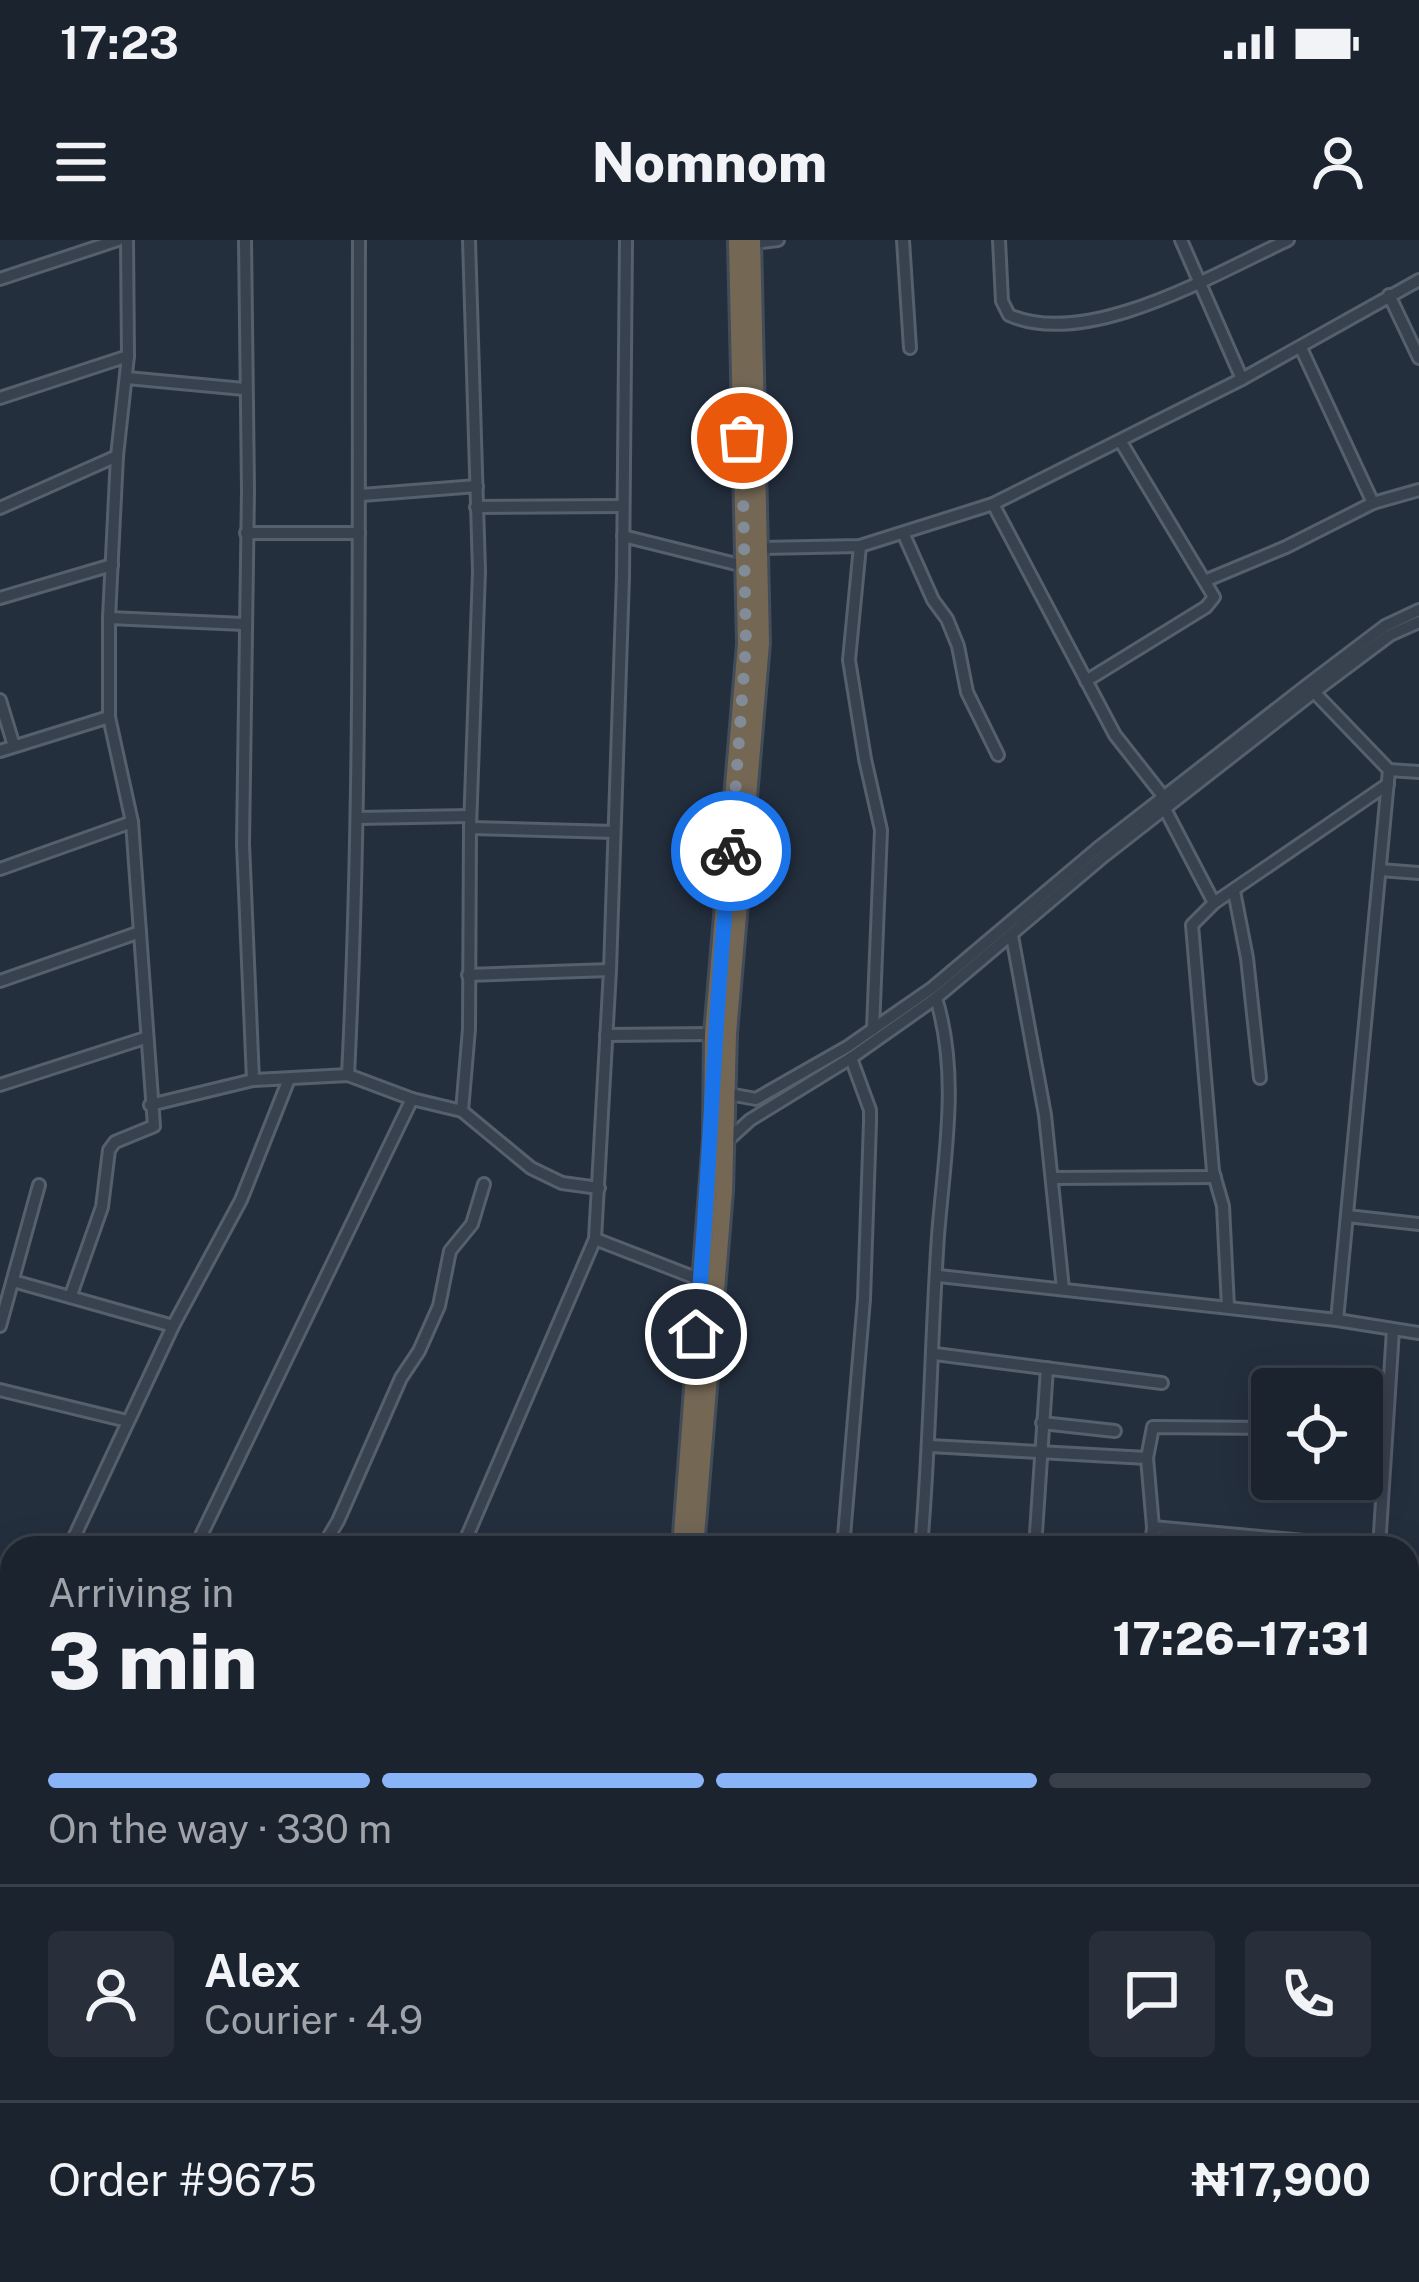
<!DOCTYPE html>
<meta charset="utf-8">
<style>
body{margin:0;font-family:"Public Sans",sans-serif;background:#282f3a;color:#f1f3f6;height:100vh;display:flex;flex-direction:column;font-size:45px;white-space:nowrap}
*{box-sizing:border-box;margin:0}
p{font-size:39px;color:#a0a4aa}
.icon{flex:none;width:66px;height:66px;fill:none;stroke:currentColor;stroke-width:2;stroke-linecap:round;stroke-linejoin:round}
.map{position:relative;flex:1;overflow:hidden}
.details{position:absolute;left:0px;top:1296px;width:1419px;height:747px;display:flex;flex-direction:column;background:#1b232e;border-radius:36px 36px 0 0;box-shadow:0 6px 30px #0003,0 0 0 3px #39404a}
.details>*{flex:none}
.buttons{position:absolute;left:1251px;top:1128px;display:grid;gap:24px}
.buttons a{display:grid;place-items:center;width:132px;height:132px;border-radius:12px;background:#1b232e;box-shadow:0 6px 30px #0003,0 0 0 3px #39404a;font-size:60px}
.pin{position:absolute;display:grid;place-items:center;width:102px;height:102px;color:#fff;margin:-51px;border:6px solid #fff;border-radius:50%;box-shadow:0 3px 12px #0007}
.courier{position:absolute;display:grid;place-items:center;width:120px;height:120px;margin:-60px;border:9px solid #1a73e8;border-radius:50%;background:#fff;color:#222;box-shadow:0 3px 15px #0007}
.overview em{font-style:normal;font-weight:800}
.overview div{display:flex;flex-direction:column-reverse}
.overview{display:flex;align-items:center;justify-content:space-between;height:204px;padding:0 48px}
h1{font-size:78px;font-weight:800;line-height:90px}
.bar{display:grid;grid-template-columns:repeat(4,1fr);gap:18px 12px;align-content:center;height:144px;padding:0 48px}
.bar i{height:15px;border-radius:9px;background:#39404a}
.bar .on{background:#8ab4f8}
.bar p{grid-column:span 4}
.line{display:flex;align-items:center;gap:30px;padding:0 48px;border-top:3px solid #39404a}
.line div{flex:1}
.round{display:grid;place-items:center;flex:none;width:126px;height:126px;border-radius:12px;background:#282f3a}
.status{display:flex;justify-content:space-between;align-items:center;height:84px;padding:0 60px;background:#1b232e;direction:ltr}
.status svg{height:33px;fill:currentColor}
header{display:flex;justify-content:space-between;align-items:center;height:156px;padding:0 48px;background:#1b232e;font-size:54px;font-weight:800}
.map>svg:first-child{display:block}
</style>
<div class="status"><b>17:23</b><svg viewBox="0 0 49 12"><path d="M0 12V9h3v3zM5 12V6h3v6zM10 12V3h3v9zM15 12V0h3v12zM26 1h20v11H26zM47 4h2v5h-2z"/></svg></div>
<header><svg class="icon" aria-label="menu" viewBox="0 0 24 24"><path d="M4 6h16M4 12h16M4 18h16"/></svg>Nomnom<svg class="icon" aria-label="person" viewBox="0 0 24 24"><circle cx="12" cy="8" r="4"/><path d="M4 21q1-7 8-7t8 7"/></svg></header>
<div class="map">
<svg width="1419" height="2042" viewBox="0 0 1419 2042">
<rect width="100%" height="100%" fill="#242f3e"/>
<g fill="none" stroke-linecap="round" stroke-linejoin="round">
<defs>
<g id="minor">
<polyline points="245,0 248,250 243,604 253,840"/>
<polyline points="903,0 910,108"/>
<path d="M999 0 1002 61 1009 75C1088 110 1216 33 1288 0"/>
<polyline points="1181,0 1242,139"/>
<polyline points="752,3 778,0"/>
<polyline points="0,39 118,0"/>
<polyline points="1389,55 1419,118"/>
<polyline points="1301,108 1373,263"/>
<polyline points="127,138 244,149"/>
<polyline points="0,158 128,116"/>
<polyline points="362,255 477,246"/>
<polyline points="993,264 1115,495 1163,556"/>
<polyline points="476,267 623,266"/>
<polyline points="0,268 117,216"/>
<polyline points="246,293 359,293"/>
<polyline points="904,295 933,360 947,379 958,406 967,452 998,515"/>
<polyline points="623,296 744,326"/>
<polyline points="860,306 849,420 865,519 881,590 873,789"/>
<polyline points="758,308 860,306 993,264 1242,139 1419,40"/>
<polyline points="1207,340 1286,307 1373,263 1419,250"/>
<polyline points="0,358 112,325"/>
<polyline points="109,378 244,384"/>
<polyline points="1086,441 1206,367 1214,357 1121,202"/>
<polyline points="1314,452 1389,530 1337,1080"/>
<polyline points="0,460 14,506"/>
<polyline points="0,511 109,477"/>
<polyline points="1389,530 1419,532"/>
<polyline points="1165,569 1214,663"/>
<polyline points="357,578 470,576"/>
<polyline points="470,588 614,592"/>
<polyline points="0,629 132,582"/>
<polyline points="1380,630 1419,633"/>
<polyline points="1234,651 1247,718 1260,838"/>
<polyline points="1012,696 1045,875 1063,1049"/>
<polyline points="468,735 610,730"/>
<polyline points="0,741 140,692"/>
<polyline points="606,795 713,794"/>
<path d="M348 835C362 557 358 278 359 0"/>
<polyline points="0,845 145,798"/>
<polyline points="729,854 756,859 847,807 932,748 1098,608 1306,446 1385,386 1419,370"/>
<polyline points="150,865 253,840 348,835 412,859 462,871 531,928 562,943 599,948"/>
<polyline points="462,871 469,789 470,588 479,331 469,0"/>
<polyline points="727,901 750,880 851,818 936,758 1104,616 1314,452 1390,395 1419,382"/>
<polyline points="1053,938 1215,937"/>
<polyline points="1347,976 1419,984"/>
<polyline points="595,999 701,1040"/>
<polyline points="939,1036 1337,1080 1419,1093"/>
<polyline points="13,1041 173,1086"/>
<polyline points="71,1055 102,967 109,910 115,902 154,886 132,582 109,477 109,378 117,216 128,116 127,0"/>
<polyline points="1228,1067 1223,966 1213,931 1192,685 1214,663 1388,544"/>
<polyline points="0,1086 39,945"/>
<polyline points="935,1114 1162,1143"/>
<polyline points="0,1150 127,1181"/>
<polyline points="1042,1183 1115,1191"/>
<polyline points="1362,1192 1385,1192"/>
<polyline points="930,1206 1147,1218 1153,1287 1379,1308 1393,1090"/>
<polyline points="1147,1218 1153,1187 1272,1188"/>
<polyline points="69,1308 173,1086 241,960 289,839"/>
<polyline points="195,1308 412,859"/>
<polyline points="322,1308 338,1281 401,1138 419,1111 439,1066 450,1011 472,984 484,944"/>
<polyline points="462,1308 595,999 610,730 623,337 626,0"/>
<polyline points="843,1308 864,1059 870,882 870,870 851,818"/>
<path d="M921 1308C930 1204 931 1099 938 996 944 917 960 836 936 758"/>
<polyline points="1035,1308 1047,1128"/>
<polyline points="1151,1308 1153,1287"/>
<polyline points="0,1346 12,1350"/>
<polyline points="1407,1451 1419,1452"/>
<polyline points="0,1478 12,1484"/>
<polyline points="1407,1549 1419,1550"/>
<polyline points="1407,1652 1419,1654"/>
<polyline points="0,1733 12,1709"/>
<polyline points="1407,1812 1419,1761"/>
<polyline points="0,1909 12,1913"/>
<polyline points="0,2005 12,1979"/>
<polyline points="865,2031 1053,2037 1078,2042"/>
<polyline points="121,2042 126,2031"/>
<polyline points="256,2042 260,2031"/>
<polyline points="396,2042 399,2031"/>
<polyline points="804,2042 805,2031"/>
<polyline points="1157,2042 1159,2031"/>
<polyline points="1259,2042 1261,2031"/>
<polyline points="1366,2042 1369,2031"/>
</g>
<g id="highway">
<polyline points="681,1308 712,898 713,794 746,404 737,0"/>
<polyline points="695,1308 724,951 728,793 761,403 752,0"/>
<polyline points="629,2042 630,2031"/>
<polyline points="644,2042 645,2031"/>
</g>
</defs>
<use href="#minor" stroke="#565f6c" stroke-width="16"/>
<use href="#highway" stroke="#434c59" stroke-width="22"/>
<use href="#minor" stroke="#38414e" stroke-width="10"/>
<use href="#highway" stroke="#746855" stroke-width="16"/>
</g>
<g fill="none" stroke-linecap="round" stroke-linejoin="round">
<polyline stroke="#828b98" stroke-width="12" stroke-dasharray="0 21.6" points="731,611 746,404 742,198"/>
<path stroke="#1a73e8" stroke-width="15" d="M696 1094C711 933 713 772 731 611"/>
</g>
</svg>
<div class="buttons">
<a><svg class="icon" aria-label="locate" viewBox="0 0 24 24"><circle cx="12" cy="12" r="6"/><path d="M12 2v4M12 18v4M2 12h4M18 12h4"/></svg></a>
</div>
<div class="pin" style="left:742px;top:198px;background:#ea580c"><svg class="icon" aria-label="bag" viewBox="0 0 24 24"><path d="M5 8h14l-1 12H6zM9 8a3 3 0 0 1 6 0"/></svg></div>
<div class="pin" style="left:696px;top:1094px;background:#1f2937"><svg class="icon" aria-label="home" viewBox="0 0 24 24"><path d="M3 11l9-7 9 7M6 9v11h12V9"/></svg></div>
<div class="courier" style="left:731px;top:611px"><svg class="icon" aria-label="bike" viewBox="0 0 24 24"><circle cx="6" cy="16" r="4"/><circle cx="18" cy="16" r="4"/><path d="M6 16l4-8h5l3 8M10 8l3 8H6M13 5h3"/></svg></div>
<section class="details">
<div class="overview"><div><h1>3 min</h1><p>Arriving in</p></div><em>17:26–17:31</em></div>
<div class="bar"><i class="on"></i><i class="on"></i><i class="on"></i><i></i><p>On the way · 330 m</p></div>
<div class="line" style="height:216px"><a class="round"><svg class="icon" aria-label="person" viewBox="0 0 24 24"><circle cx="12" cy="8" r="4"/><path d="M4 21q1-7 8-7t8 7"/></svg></a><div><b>Alex</b><p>Courier · 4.9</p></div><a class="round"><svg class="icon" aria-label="chat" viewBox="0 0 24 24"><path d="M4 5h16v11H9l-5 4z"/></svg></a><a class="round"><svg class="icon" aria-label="phone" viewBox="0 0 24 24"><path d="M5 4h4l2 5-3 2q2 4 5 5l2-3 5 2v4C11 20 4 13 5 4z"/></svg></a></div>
<div class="line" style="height:156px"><div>Order #9675</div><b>₦17,900</b></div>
</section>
</div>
